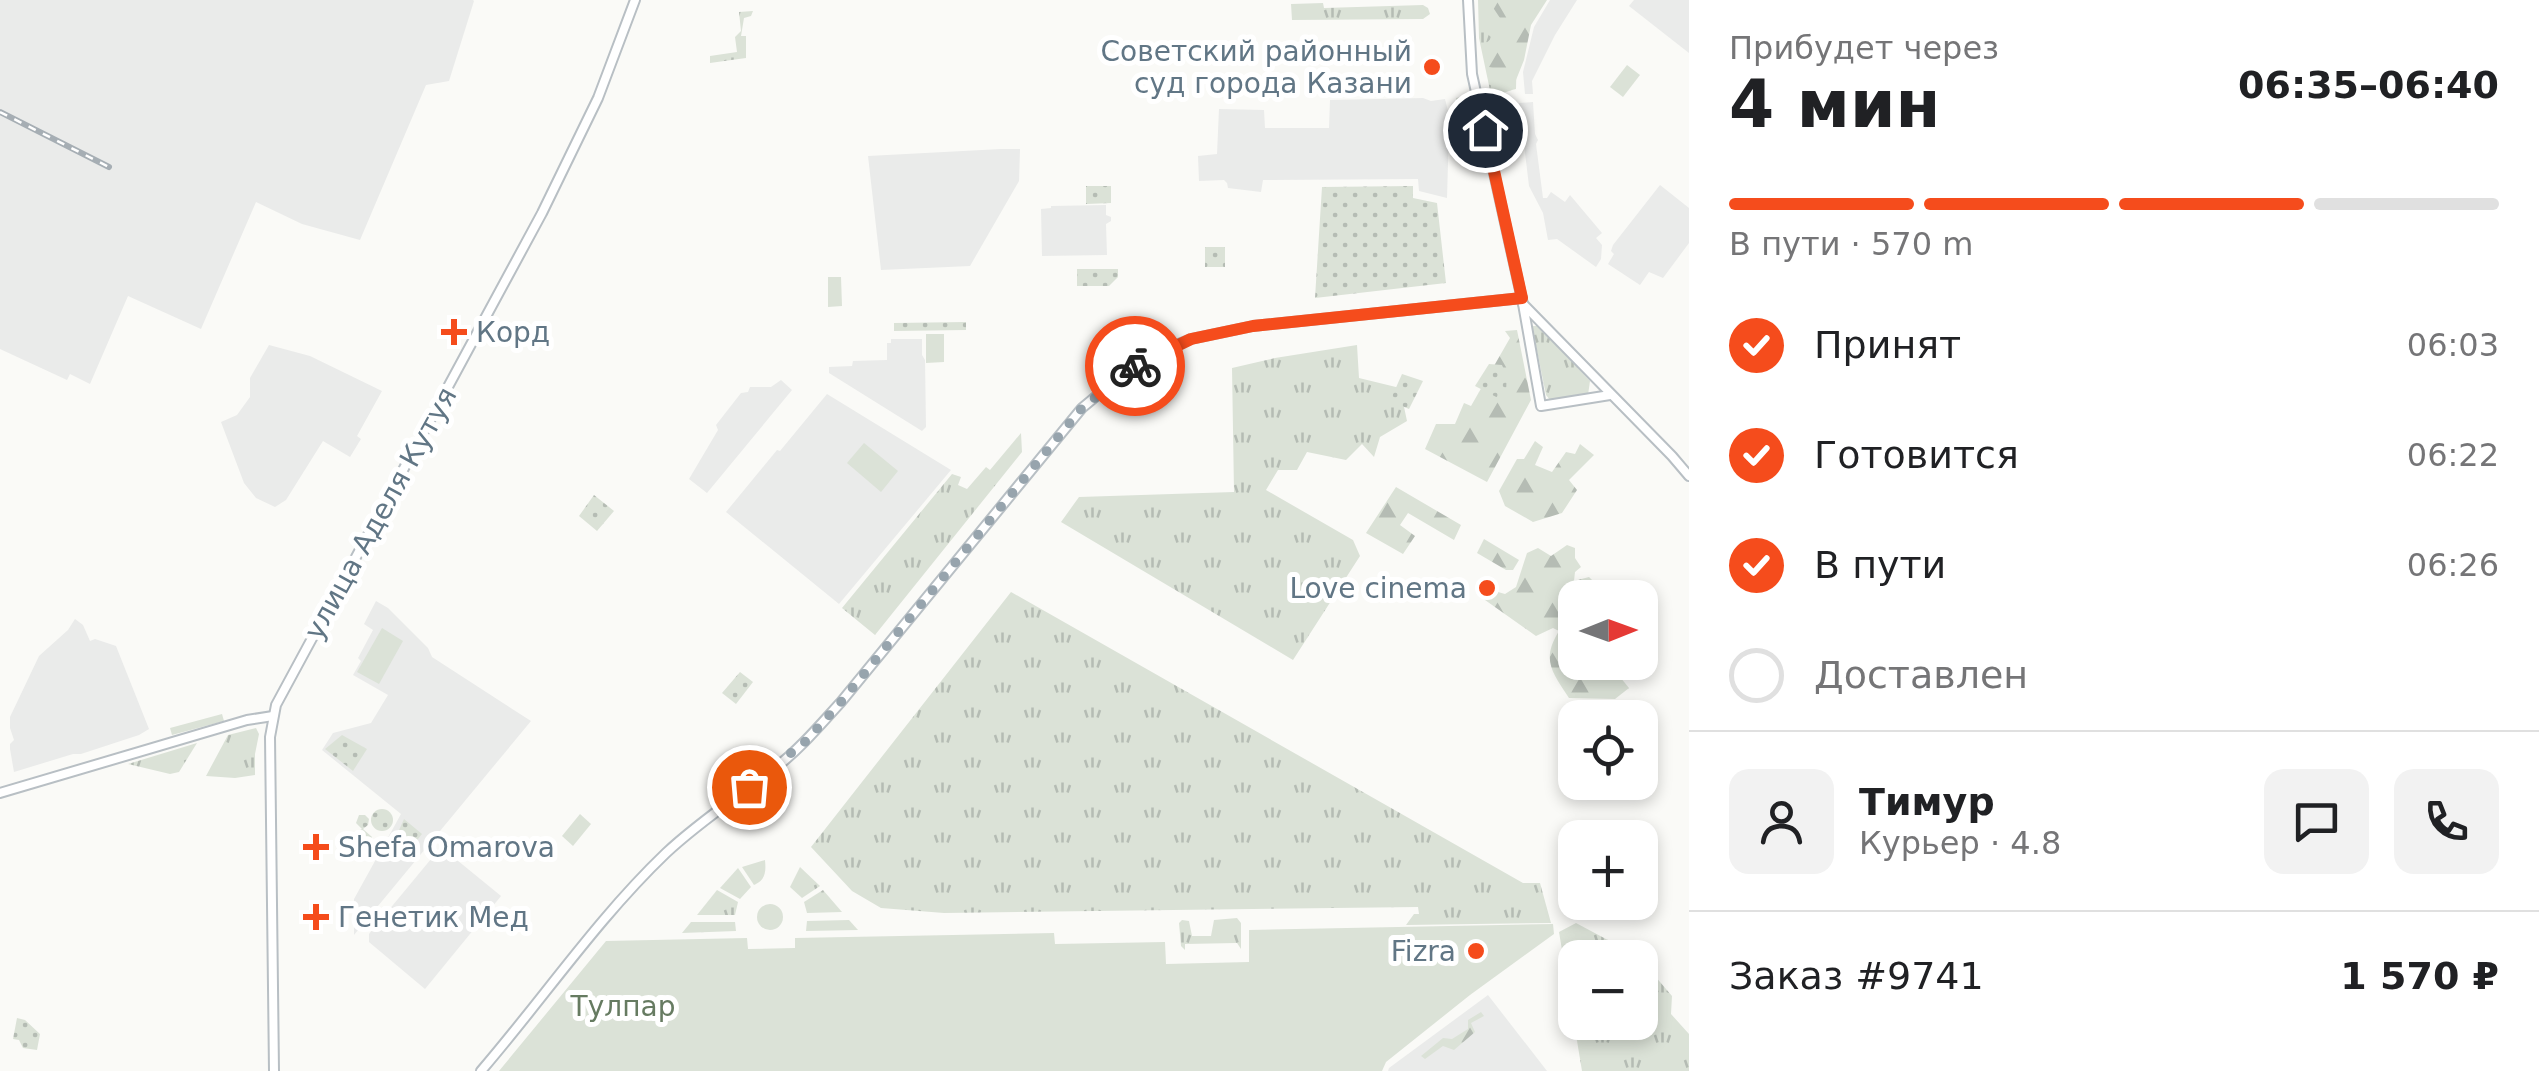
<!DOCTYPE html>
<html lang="ru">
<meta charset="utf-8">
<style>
body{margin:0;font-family:"DejaVu Sans",sans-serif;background:#f2f2f2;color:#202124;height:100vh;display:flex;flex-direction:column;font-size:38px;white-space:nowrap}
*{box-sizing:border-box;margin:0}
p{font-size:32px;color:#757577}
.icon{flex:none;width:55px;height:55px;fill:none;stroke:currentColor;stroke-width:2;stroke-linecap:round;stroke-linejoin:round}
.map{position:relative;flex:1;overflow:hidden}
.side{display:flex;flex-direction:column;background:#fff;width:850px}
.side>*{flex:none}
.needle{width:65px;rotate:89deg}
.fabs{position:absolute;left:1558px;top:580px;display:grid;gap:20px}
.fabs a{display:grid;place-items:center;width:100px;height:100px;border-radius:20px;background:#fff;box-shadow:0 5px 15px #0003;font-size:50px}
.pin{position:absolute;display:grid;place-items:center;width:85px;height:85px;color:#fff;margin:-42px;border:5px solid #fff;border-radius:50%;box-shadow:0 2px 10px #0007}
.courier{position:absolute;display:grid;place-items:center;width:100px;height:100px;margin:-50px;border:8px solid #f54c1c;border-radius:50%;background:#fff;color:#222;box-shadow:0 2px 12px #0007}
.headline em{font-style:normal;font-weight:800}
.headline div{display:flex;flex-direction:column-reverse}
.headline{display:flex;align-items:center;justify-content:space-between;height:170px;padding:0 40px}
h1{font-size:65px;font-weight:800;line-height:75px}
.bar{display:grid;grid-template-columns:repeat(4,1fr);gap:15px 10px;align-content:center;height:120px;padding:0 40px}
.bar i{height:12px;border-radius:8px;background:#e0e0e0}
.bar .selected{background:#f54c1c}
.bar p{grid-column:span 4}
.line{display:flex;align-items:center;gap:25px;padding:0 40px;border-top:2px solid #e0e0e0}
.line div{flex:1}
.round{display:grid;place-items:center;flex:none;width:105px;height:105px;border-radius:20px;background:#f2f2f2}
ol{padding:0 40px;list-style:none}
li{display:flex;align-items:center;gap:30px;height:110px}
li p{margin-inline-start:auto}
li .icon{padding:10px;border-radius:50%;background:#f54c1c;color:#fff;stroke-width:4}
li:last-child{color:#757577}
li i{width:55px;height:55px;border:5px solid #e0e0e0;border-radius:50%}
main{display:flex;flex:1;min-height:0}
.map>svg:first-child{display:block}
</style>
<main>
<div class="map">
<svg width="1689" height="1071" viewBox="0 0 1689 1071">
<defs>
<pattern id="grass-tufts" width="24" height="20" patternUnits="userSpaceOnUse" patternTransform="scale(2.5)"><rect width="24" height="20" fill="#dbe2d7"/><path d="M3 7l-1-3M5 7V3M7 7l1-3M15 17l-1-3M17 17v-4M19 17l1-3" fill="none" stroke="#b5bcb4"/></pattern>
<pattern id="forest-firs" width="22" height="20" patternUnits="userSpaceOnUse" patternTransform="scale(2.5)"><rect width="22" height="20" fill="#dbe2d7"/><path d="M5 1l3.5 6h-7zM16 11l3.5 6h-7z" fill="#b5bcb4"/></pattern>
<pattern id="park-dots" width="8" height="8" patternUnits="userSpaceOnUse" patternTransform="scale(2.5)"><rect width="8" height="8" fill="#dbe2d7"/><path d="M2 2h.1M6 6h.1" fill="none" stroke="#b5bcb4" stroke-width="1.8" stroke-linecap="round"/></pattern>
</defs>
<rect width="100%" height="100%" fill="#fafaf7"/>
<g fill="#eaebea">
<polygon points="0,0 473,0 474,1 449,81 426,85 360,240 302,224 256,202 201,329 128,296 90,384 70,374 67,380 0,349"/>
<polygon points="1550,0 1577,0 1555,35 1532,81 1533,94 1525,94 1523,72 1534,27"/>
<polygon points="1634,0 1689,0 1689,53 1629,6"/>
<polygon points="1423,98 1431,101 1445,99 1449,115 1445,116 1449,129 1447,198 1419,191 1418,179 1263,180 1261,192 1228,188 1227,183 1224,180 1199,181 1198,156 1217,154 1219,109 1264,110 1265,128 1329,128 1330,100"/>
<polygon points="1533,102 1535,134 1538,140 1536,144 1543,198 1547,198 1551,192 1565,202 1570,195 1602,233 1596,238 1602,245 1601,259 1596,267 1557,239 1548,240 1543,213 1529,186 1519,103"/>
<polygon points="1001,149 1020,149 1019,181 970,266 881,270 868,156"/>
<polygon points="1660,185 1689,208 1689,243 1663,278 1649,272 1640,285 1608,264 1614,254 1611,251 1613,245"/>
<polygon points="1106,205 1106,215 1111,217 1111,221 1106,224 1107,255 1042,256 1041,209 1051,208 1051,206"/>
<polygon points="891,339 922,339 922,355 925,360 926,427 922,431 829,373 829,367 852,366 853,361 887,360 887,343 891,343"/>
<polygon points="269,345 310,356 382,391 357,436 361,439 350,457 323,441 286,500 275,507 256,498 244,483 221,422 237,415 250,397 250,378"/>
<polygon points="781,380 792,390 707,493 689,479 718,430 716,425 741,393 748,392 750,387 771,387"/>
<polygon points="827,394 951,470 839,604 726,512 777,450 780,451"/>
<polygon points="376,601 388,608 428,648 432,657 531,721 354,935 354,899 401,814 322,750 333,733 371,723 388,695 353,675 361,661 358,658 373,630 364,624"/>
<polygon points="75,619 83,625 90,641 95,639 116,646 149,729 139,735 81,754 73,754 14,772 10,749 10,744 14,740 10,728 10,717 39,656 68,630"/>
<polygon points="441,847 501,896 425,989 369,942 369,934"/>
<polygon points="1488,995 1547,1071 1388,1071 1389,1068"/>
</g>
<g fill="url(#grass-tufts)" fill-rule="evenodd">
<polygon points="1478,0 1533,0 1517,41 1516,89 1491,95 1479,38"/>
<polygon points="1323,3 1324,8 1423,5 1428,8 1430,14 1423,19 1292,20 1291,4"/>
<polygon points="753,11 751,16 744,18 741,36 746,36 746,58 710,63 710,56 737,52 735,37 741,31 739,12"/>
<polygon points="1465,96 1472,102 1477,126 1450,140 1450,127 1459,125 1456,98"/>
<polygon points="1532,326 1538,326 1590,381 1588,395 1550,400 1546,395"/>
<polygon points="1357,345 1359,378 1400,388 1407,421 1380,437 1374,457 1362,444 1346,460 1307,452 1297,470 1278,470 1266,490 1353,540 1360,556 1293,660 1061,522 1079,497 1234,492 1232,368 1275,358"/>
<polygon points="1021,433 1022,452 875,635 842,608 952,474 961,477 958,485 967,489 986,467 990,470"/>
<polygon points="1011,592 1523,883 1540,883 1551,923 1406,925 1414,914 1419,914 1418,907 944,913 881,908 852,891 811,847"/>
<polygon points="222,714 224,721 172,735 170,728"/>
<polygon points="256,728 259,734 255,754 255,775 235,778 206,776 228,735"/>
<polygon points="197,743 179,772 170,774 128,764"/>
<path d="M765 860C766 871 766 880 754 885L742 867Z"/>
<polygon points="800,867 820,886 802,898 790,887"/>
<polygon points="738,868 751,887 740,899 720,888"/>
<polygon points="717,890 738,902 735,915 697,915"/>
<polygon points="823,890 842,912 807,913 804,902"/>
<circle cx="770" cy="917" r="13"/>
<polygon points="1237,918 1241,923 1241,949 1237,943 1185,944 1185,950 1181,946 1179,923 1182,920 1189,921 1192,936 1211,936 1214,920"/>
<polygon points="849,920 858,930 806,931 807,921"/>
<polygon points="691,922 735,922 736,931 682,933"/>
<path d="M1576 923 1647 961 1648 968 1672 996 1671 1014 1689 1034V1071H1582L1559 932ZM1575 958H1640V1022H1575Z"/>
</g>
<g fill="url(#forest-firs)">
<polygon points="1488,0 1547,0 1531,25 1524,60 1512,90 1494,96 1489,75 1495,73 1496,69 1489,67 1487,62 1494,56 1488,52 1485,44 1492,38 1483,30 1495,24 1500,18"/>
<polygon points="1517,330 1531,400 1487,482 1425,449 1436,424 1455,424 1464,403 1471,406 1510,338 1505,331"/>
<polygon points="1535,441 1543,447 1535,465 1552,472 1566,452 1575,454 1580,444 1594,455 1569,480 1577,490 1562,513 1533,522 1505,506 1499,491 1517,459 1524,459"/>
<polygon points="1396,487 1461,525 1454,540 1408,513 1400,525 1415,536 1403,554 1366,533"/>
<polygon points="1484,539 1519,560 1513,570 1506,570 1477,553"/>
<path d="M1567 545 1575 548V558L1581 567 1575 572 1574 581 1589 577 1593 581 1584 597 1575 598V662L1613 663 1616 672 1629 688 1615 699 1569 698C1552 672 1541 660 1559 631L1553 628 1536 636 1485 600 1482 594 1491 590 1505 594 1516 587 1527 553 1538 548 1551 556Z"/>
<polygon points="1481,1012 1484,1016 1471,1023 1475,1032 1454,1050 1443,1046 1425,1059 1421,1056 1443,1038 1452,1039 1468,1029 1468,1020"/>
</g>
<g fill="url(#park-dots)">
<polygon points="1111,186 1111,203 1086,204 1086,186"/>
<polygon points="1413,186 1413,198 1437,203 1446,283 1315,298 1322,187"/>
<rect x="1205" y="247" width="20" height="20"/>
<polygon points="1077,269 1118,269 1118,277 1109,286 1077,286"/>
<polygon points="966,322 966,330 894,331 894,323"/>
<path d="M1489 364 1502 365C1508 376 1507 390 1504 401L1475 386Z"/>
<polygon points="1402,374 1423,381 1409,409 1390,401"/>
<polygon points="594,495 614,511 597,531 579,516"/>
<polygon points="740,672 753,682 736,704 722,693"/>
<polygon points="342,735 367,749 353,771 325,749"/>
<circle cx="382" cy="820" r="11"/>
<polygon points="359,815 365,815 369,819 368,825 363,829 372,837 368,847 356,846 354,842 355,833 362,829 356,823"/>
<polygon points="404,819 422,834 405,855 391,848"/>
<polygon points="17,1018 25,1020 40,1034 37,1050 23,1048 19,1040 13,1039"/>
</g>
<g fill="#dbe2d7">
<polygon points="1627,65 1640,75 1623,97 1610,87"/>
<polygon points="828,277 841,277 842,306 828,307"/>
<polygon points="926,334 944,334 944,362 926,363"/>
<polygon points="864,443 898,471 881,492 847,463"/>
<polygon points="382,628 403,641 379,684 357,672"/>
<polygon points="580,814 591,824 573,846 562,836"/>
<polygon points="1553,924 1554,934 1470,995 1386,1062 1382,1071 499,1071 606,941 747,938 748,949 795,948 795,938 1054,933 1055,944 1165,942 1166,964 1249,962 1249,930"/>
</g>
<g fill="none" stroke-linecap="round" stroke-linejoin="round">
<defs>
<g id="secondary">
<polyline points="1468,0 1472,74 1523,304 1541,406 1610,395"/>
<polyline points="1523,304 1672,456 1689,476"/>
<polyline points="0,793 247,720 273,716"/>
<polyline points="274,1071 270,737 276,705 542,213 598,98 635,0"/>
<path d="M481 1071C543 999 597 919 666 853 700 821 739 796 775 768 800 749 820 725 841 702L1082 408 1129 369 1166 349 1191 339 1253 326 1522 298"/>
</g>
</defs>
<use href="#secondary" stroke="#b8bfc4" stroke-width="12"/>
<use href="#secondary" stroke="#fff" stroke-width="8"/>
<defs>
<polyline id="rail" points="0,112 109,167"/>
</defs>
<use href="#rail" stroke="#a6aeb4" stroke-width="6"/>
<use href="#rail" stroke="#fff" stroke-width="2.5" stroke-dasharray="8" stroke-linecap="butt"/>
</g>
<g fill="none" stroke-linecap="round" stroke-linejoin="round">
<polyline stroke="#97a4ad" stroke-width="10" stroke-dasharray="0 18" points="749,787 806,741 841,702 1082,408 1135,366"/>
<polyline stroke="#f54c1c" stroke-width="12" points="1135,366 1191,339 1253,326 1522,298 1485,130"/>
</g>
<g fill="#f54c1c" stroke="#fff" stroke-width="4">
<circle cx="1432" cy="67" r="10"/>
<path d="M449 317h10v10h10v10h-10v10h-10v-10h-10v-10h10z"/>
<circle cx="1487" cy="588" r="10"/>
<path d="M311 832h10v10h10v10h-10v10h-10v-10h-10v-10h10z"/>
<path d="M311 902h10v10h10v10h-10v10h-10v-10h-10v-10h10z"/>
<circle cx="1476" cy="951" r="10"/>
</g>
<g text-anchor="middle" stroke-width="10" stroke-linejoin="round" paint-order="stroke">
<g font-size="28" fill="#617685" stroke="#fff" text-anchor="end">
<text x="1412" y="61">Советский районный<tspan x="1412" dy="32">суд города Казани</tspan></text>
<text x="476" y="342" text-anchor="start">Корд</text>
<text x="1467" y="598">Love cinema</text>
<text x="338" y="857" text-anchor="start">Shefa Omarova</text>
<text x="338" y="927" text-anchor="start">Генетик Мед</text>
<text x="1456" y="961">Fizra</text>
</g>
<g font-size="28" fill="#617685" stroke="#fff">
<text transform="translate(380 513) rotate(-61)" y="10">улица Аделя Кутуя</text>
</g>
<g font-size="28" fill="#667b61" stroke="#fff">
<text x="623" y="1016">Тулпар</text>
</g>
</g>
</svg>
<div class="fabs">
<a><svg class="needle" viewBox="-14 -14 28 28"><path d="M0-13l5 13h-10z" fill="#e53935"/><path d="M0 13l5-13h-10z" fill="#757577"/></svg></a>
<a><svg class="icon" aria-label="locate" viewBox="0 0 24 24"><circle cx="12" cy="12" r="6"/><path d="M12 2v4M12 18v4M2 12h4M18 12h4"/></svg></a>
<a>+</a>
<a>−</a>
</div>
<div class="pin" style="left:749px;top:787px;background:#ea580c"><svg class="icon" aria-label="bag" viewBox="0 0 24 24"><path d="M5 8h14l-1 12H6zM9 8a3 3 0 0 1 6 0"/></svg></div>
<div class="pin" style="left:1485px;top:130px;background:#1f2937"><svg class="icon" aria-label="home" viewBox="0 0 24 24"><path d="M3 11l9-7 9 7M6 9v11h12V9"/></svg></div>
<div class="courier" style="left:1135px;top:366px"><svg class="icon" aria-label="bike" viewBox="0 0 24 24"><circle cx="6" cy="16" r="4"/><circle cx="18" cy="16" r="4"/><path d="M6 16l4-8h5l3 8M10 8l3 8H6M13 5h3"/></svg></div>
</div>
<section class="side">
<div class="headline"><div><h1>4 мин</h1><p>Прибудет через</p></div><em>06:35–06:40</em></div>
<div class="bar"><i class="selected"></i><i class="selected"></i><i class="selected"></i><i></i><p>В пути · 570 m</p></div>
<ol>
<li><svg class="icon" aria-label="check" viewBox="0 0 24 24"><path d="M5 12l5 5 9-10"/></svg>Принят<p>06:03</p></li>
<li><svg class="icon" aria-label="check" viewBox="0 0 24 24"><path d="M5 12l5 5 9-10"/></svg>Готовится<p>06:22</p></li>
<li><svg class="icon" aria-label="check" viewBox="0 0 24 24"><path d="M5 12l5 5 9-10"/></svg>В пути<p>06:26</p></li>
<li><i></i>Доставлен</li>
</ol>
<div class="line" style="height:180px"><a class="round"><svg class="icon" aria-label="person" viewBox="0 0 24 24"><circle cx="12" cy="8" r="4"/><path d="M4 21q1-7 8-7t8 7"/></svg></a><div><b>Тимур</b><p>Курьер · 4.8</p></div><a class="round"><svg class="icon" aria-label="chat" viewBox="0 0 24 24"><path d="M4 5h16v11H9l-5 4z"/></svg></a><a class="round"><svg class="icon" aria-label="phone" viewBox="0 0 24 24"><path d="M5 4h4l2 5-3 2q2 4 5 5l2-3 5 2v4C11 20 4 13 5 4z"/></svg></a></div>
<div class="line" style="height:130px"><div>Заказ #9741</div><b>1 570 ₽</b></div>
</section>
</main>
